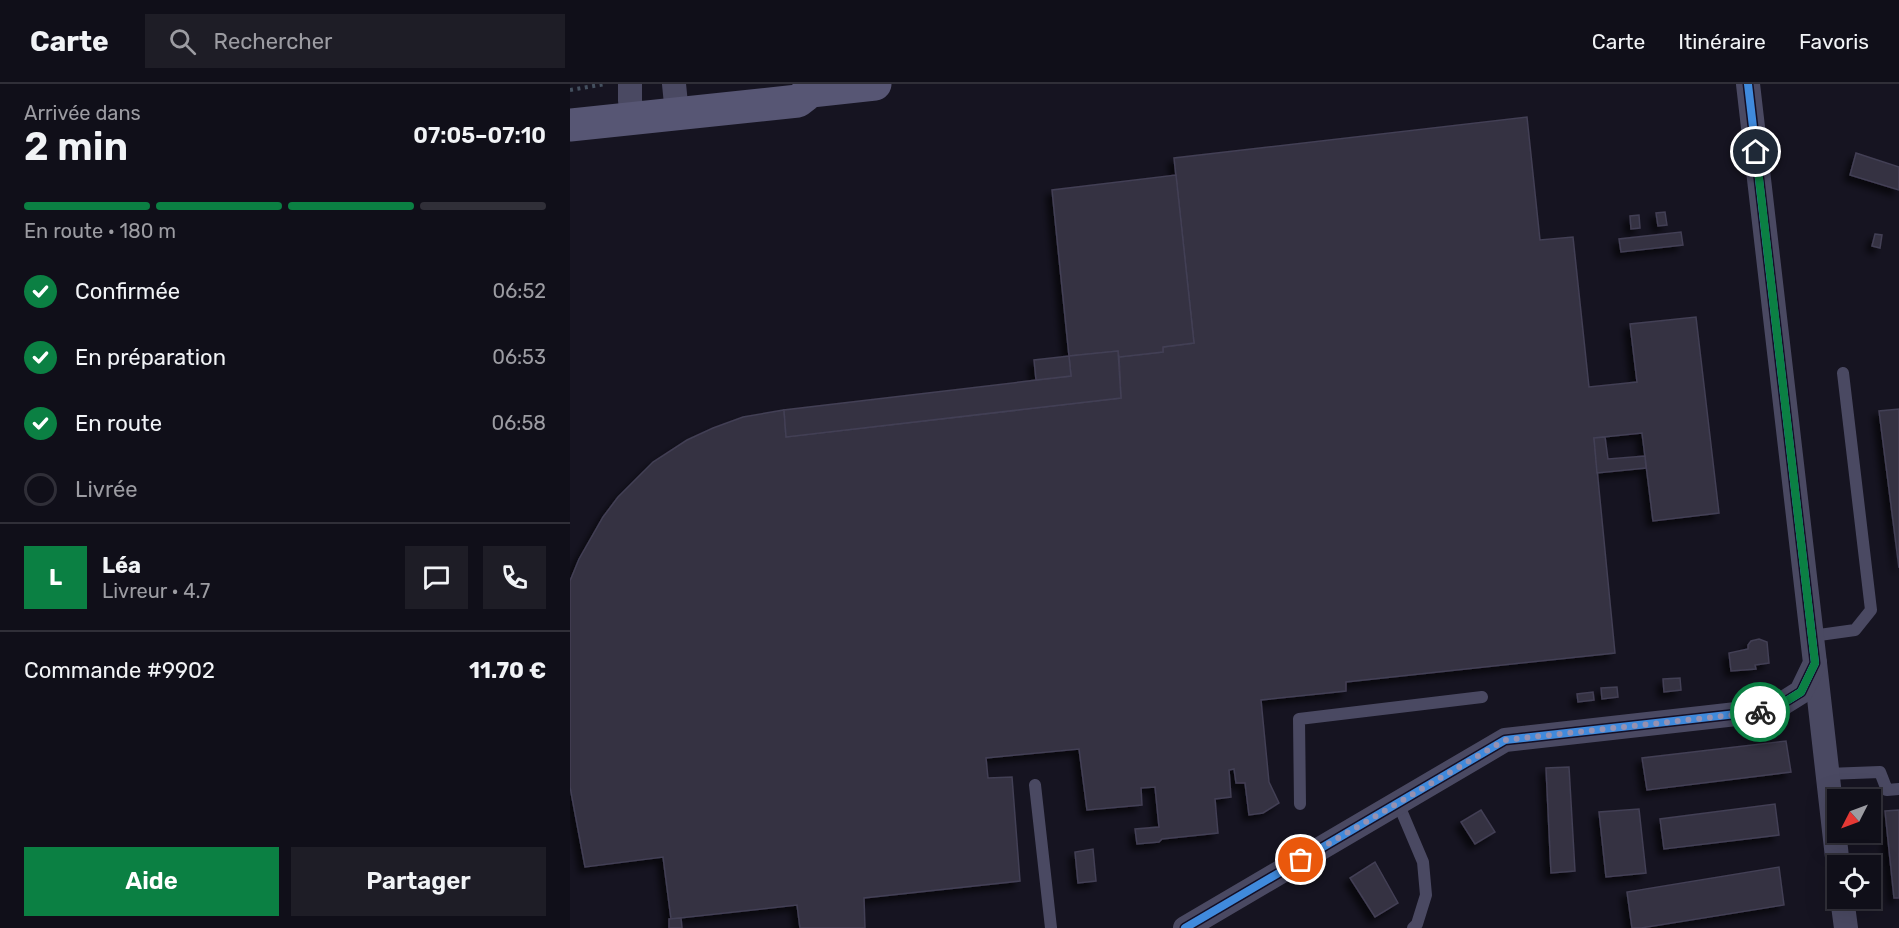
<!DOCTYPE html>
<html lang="fr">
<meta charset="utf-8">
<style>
body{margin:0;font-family:Rubik,sans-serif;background:#1e1d26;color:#f1f3f6;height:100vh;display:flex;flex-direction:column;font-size:22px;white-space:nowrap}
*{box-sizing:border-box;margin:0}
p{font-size:20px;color:#9c9ca2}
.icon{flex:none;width:33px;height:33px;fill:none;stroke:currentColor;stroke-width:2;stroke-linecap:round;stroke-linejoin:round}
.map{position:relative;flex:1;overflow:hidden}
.panel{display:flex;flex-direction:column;background:#100f19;width:570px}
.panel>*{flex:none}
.needle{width:39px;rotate:228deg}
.tools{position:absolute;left:1257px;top:705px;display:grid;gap:12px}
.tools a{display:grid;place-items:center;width:54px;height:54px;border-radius:0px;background:#100f19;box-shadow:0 6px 24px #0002,0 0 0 2px #302f38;font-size:30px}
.pin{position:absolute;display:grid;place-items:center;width:51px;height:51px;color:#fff;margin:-26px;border:3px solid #fff;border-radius:50%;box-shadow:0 2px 6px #0007}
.courier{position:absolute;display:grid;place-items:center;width:60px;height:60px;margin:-30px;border:4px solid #0b8043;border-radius:50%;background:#fff;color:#222;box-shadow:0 2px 8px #0007}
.summary em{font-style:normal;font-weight:600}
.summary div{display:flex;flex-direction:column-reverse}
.summary{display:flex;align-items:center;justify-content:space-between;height:102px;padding:0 24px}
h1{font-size:39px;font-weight:600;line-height:45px}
.bar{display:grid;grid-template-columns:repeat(4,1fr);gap:9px 6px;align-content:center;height:72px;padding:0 24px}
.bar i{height:8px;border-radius:4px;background:#302f38}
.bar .on{background:#0b8043}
.bar p{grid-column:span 4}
.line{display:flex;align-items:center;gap:15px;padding:0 24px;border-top:2px solid #302f38}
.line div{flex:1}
.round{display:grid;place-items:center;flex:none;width:63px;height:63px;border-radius:0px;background:#1e1d26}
ol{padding:0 24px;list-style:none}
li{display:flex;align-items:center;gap:18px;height:66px}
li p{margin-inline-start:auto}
li .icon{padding:6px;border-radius:50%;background:#0b8043;color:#fff;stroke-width:4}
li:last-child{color:#9c9ca2}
li i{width:33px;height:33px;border:3px solid #302f38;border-radius:50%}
.action{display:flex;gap:12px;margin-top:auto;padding:12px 24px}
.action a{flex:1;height:69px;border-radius:0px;background:#0b8043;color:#fff;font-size:24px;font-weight:600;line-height:69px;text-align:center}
.action a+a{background:#1e1d26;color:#f1f3f6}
header{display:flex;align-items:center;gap:36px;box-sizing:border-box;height:84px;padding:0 30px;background:#100f19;border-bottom:2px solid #302f38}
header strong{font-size:28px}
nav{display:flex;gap:33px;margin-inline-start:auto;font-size:21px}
.search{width:420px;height:54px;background:#1e1d26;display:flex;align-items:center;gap:15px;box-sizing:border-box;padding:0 21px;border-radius:0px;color:#9c9ca2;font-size:22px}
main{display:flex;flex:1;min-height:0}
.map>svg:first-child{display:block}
</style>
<header>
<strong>Carte</strong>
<div class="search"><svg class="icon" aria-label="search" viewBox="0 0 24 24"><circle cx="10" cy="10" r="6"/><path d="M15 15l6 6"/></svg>Rechercher</div>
<nav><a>Carte</a><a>Itinéraire</a><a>Favoris</a></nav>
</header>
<main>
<section class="panel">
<div class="summary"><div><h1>2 min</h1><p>Arrivée dans</p></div><em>07:05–07:10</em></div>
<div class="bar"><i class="on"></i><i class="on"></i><i class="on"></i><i></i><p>En route · 180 m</p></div>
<ol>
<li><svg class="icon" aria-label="check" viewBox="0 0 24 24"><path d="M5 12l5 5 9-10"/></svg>Confirmée<p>06:52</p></li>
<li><svg class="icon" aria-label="check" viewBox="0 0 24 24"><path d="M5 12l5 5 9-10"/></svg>En préparation<p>06:53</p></li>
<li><svg class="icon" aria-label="check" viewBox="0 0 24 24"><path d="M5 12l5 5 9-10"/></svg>En route<p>06:58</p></li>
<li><i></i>Livrée</li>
</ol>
<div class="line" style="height:108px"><b class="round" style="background:#0b8043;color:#fff">L</b><div><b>Léa</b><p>Livreur · 4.7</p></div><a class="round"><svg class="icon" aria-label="chat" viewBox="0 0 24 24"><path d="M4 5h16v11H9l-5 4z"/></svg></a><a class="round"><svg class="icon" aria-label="phone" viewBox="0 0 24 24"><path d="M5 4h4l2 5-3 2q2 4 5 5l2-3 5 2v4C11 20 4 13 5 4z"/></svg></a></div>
<div class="line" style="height:78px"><div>Commande #9902</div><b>11.70 €</b></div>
<div class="action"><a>Aide</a><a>Partager</a></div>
</section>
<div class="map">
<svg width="1329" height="844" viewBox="0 0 1329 844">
<defs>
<filter id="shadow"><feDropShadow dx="-5.5" dy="5.5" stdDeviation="3" flood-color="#0009"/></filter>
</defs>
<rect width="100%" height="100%" fill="#161421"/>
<g fill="#343243" stroke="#433f54" stroke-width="1.5" filter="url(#shadow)">
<polygon points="957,33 970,156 1003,153 1019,303 1067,298 1060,240 1126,233 1149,429 1083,437 1072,349 1024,354 1045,569 776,598 776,607 691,616 699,698 709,719 693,729 679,731 675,699 666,699 664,685 659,686 661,713 645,715 648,749 592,755 589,758 567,760 565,745 589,743 585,703 571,704 572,721 517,726 509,665 416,674 418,694 442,693 450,797 294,814 295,844 230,844 227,821 101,835 93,773 15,783 0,703 0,497 9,475 33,433 48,413 83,378 117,356 143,344 173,333 214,326 216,353 551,314 549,273 593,268 593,263 624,259 604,74"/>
<polygon points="1286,69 1329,83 1329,106 1280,91"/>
<polygon points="606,91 624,259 593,263 593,268 549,273 548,267 499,272 482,106"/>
<polygon points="1095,128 1097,141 1088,142 1086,129"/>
<polygon points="1069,131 1070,144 1061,145 1060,132"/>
<polygon points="1111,148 1113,161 1051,168 1049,155"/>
<polygon points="1305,150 1312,151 1310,164 1302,162"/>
<polygon points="548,267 551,314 216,353 214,326 501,292 499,272"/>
<polygon points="499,272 501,292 466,296 464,276"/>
<polygon points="1329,325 1329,484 1309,327"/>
<polygon points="1035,353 1038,375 1075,372 1076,384 1027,389 1024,354"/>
<polygon points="1189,555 1197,558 1199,579 1185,581 1186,585 1161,587 1159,569 1178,565 1178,561 1181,557"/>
<polygon points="1110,594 1111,606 1094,608 1093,595"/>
<polygon points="1047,603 1048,613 1032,615 1031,604"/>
<polygon points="1023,608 1024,616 1008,618 1007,610"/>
<polygon points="1216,657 1221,688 1077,706 1072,674"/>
<polygon points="999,683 1005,787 981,789 976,684"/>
<polygon points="1205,720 1209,751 1094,765 1090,735"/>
<polygon points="1069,725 1076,789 1036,793 1029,728"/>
<polygon points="911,726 925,748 905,760 891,738"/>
<polygon points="1329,726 1329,814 1324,814 1315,727"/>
<polygon points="523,765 526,797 508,799 505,768"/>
<polygon points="805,778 828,819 805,833 780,794"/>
<polygon points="1209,783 1214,821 1071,844 1062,844 1057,808"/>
<polygon points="111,834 112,844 99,844 99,835"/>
</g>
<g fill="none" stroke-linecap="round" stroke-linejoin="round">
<polyline stroke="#44505f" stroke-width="4" stroke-dasharray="3 4.5" stroke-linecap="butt" points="0,6 35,0"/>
<g stroke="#4a4962" stroke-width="12">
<polyline points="1242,552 1285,546 1301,526 1273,289"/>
<polyline points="1257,690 1310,688 1317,706 1329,705"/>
<polyline points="465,701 481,844"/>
<polyline points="828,719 853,778 856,811 847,840 843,844"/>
<polyline points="730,720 729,635 912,613"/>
</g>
<g stroke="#4a4962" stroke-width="24">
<polyline points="60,0 60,16 62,35"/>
<polyline points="104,0 107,30"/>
<polyline points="1245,579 1268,782"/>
<polyline points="1272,814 1276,844"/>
<polyline points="615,844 935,656 1202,626 1231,608 1245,579 1178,0"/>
</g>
<polyline stroke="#575674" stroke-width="33" points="0,41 228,17 241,7 305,0"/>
<defs>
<polyline id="cycleway" points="615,844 935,656 1202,626 1231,608 1245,579 1178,0"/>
</defs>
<use href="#cycleway" stroke="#130f26" stroke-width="11"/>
<use href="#cycleway" stroke="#408adc" stroke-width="8"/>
</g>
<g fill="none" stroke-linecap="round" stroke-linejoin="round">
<polyline stroke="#9591b1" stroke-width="6" stroke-dasharray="0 10.8" points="731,776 935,656 1190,628"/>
<polyline stroke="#0b8043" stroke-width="8" points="1186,68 1245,579 1231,608 1202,626 1190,628"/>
</g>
</svg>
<div class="tools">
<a><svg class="needle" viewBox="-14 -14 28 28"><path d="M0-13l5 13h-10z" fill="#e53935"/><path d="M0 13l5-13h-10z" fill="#9c9ca2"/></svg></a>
<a><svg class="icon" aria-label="locate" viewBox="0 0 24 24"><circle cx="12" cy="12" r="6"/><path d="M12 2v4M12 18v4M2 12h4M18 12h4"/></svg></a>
</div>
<div class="pin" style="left:731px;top:776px;background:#ea580c"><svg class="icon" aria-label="bag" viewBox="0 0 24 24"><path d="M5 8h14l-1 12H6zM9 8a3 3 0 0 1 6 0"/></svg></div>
<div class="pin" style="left:1186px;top:68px;background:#1f2937"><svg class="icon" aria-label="home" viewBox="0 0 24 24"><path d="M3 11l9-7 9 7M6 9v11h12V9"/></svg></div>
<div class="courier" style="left:1190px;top:628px"><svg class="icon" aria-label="bike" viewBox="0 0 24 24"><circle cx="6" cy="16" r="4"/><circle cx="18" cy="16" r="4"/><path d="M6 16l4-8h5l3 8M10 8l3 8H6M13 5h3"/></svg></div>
</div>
</main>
